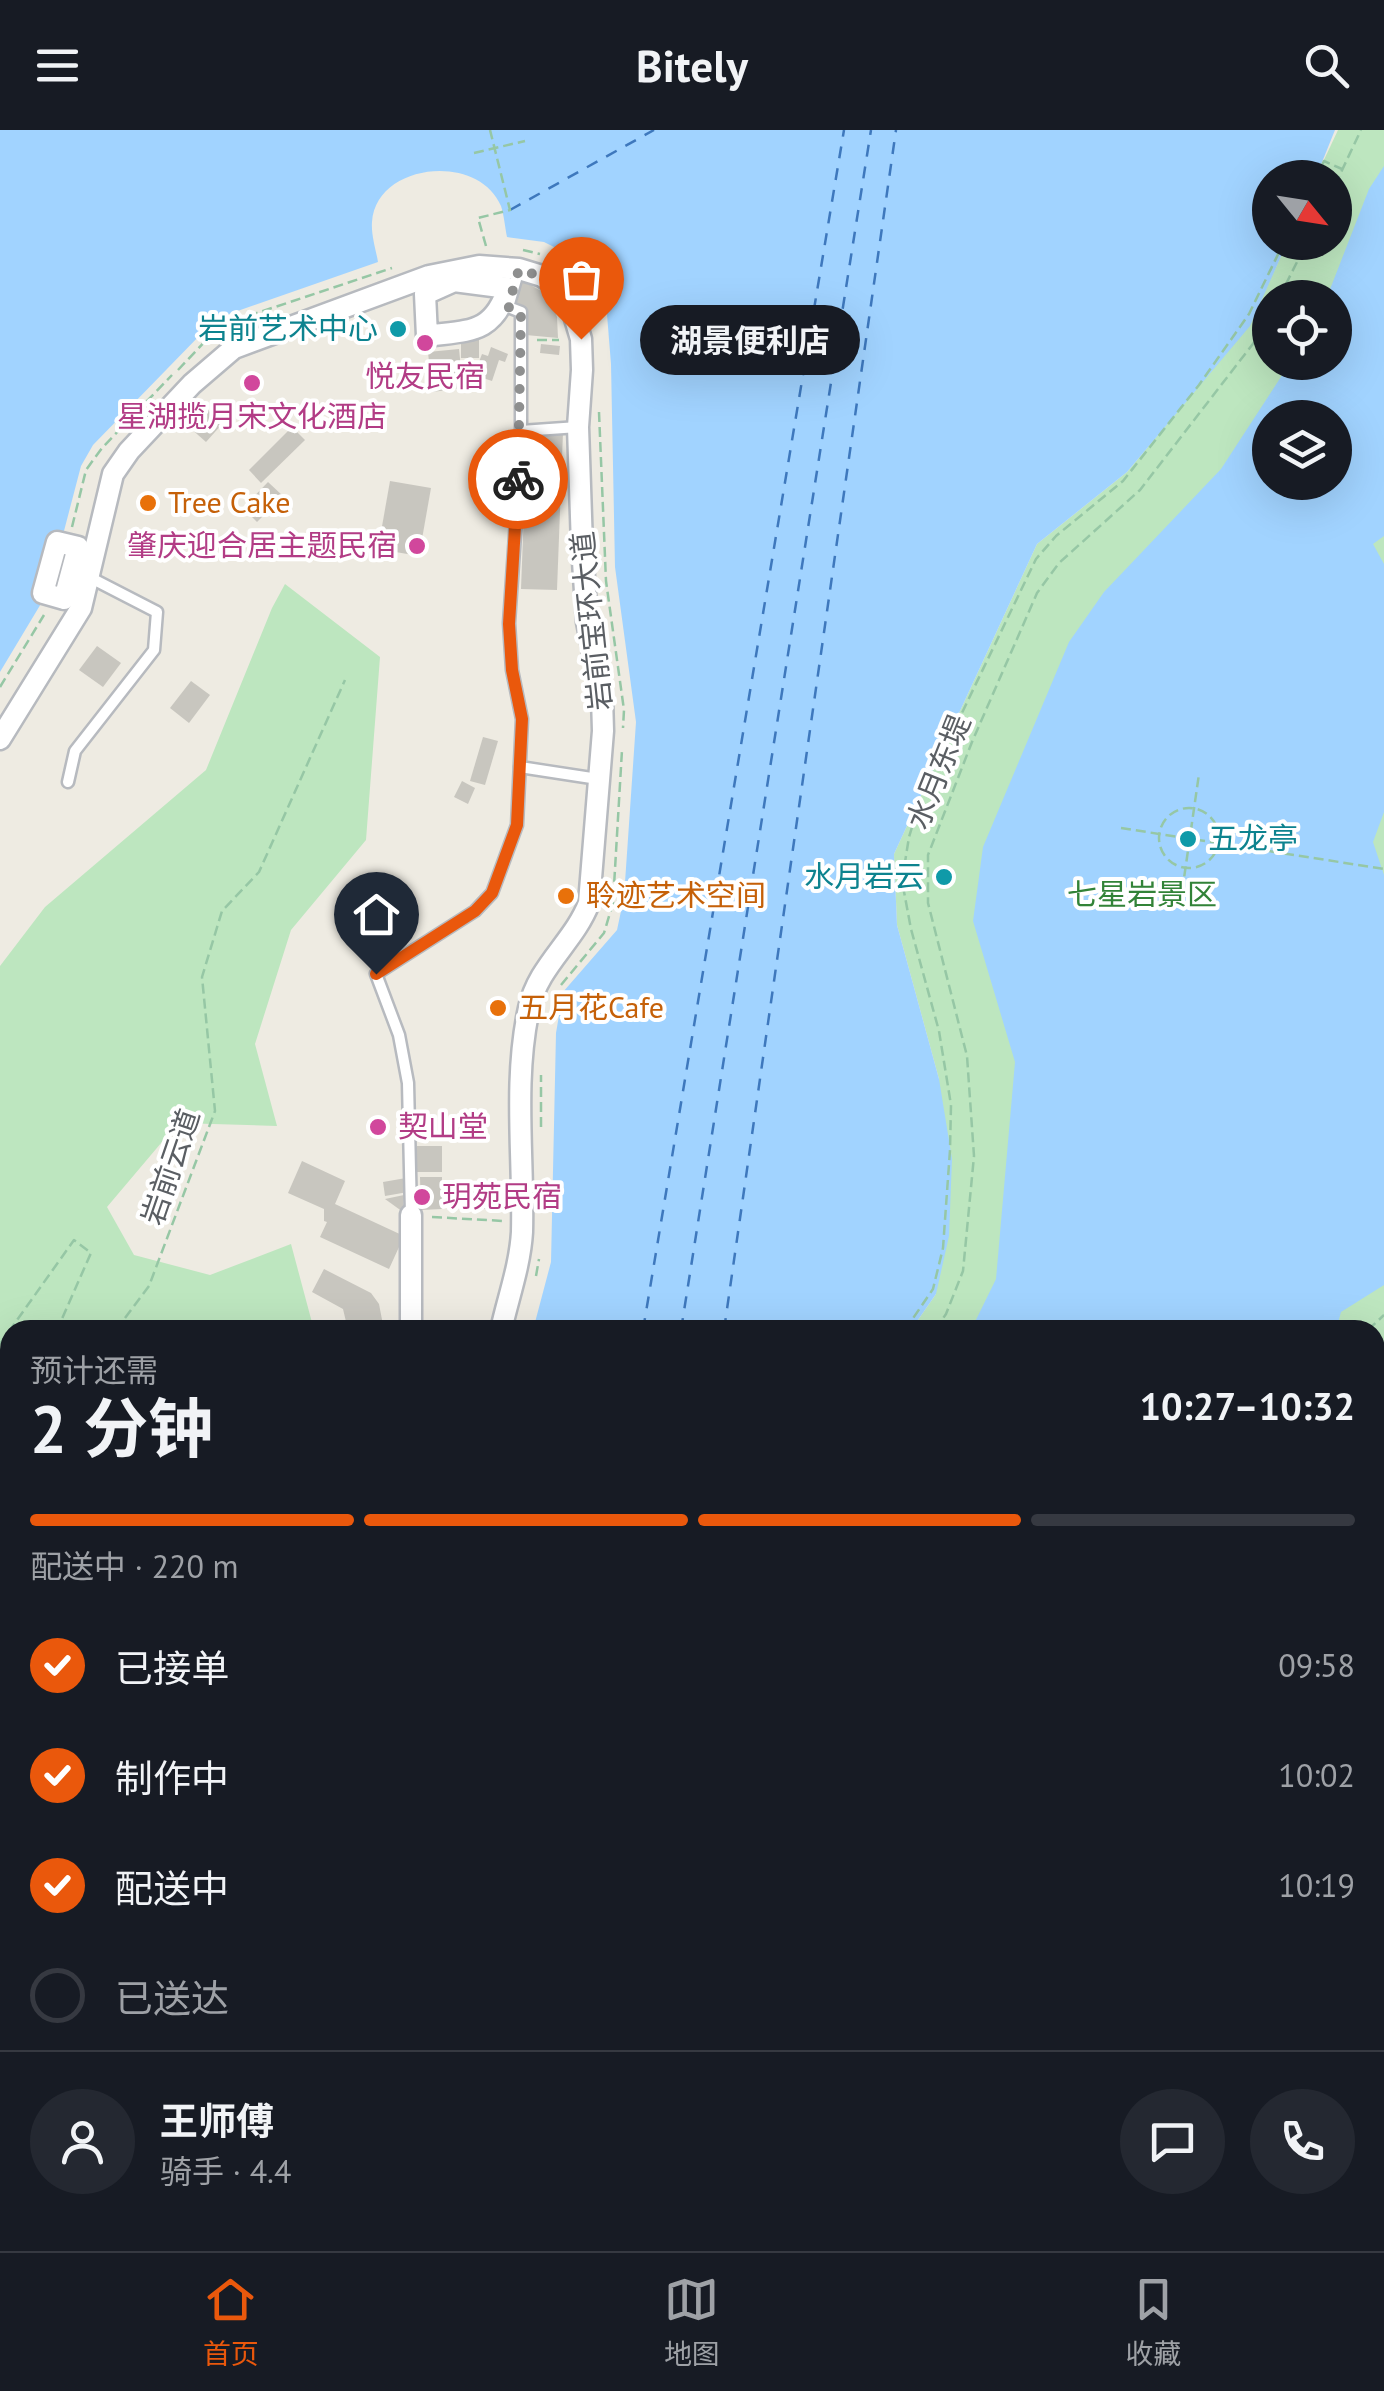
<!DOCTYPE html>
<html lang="zh">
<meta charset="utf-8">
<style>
body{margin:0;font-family:"PT Sans","Noto Sans SC",sans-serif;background:#242831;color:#f1f3f6;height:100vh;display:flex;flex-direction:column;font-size:38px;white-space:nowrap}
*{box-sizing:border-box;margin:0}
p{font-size:32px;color:#9ea1a6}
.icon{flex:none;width:55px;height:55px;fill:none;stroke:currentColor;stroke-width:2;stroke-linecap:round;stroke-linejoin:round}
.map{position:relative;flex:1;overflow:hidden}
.side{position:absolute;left:0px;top:1190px;width:1385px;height:932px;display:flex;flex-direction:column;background:#171b24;border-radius:30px 30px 0 0;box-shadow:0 10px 40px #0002}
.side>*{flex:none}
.needle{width:65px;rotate:120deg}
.controls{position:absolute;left:1252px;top:30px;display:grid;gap:20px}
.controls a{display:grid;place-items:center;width:100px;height:100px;border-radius:50%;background:#171b24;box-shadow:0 10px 40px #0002;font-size:50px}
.pin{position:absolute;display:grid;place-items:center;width:85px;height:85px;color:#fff;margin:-102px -42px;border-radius:50% 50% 50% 0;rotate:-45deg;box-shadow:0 0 10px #0007}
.pin .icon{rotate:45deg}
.courier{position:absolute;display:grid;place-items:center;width:100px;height:100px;margin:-50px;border:8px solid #ea580c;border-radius:50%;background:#fff;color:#222;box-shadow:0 2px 12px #0007}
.bubble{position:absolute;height:70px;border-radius:35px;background:#171b24;box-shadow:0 10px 40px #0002;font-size:32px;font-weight:700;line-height:70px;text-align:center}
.head em{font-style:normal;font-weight:700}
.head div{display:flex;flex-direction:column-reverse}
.head{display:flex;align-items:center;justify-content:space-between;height:170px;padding:0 30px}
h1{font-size:65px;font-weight:700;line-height:75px}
.bar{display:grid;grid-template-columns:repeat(4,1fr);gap:15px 10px;align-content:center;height:120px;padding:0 30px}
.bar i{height:12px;border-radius:8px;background:#363941}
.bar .on{background:#ea580c}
.bar p{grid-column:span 4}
.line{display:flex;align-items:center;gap:25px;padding:0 30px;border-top:2px solid #363941}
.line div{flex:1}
.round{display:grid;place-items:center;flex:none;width:105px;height:105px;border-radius:52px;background:#242831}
ol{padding:0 30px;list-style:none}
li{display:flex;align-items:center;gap:30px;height:110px}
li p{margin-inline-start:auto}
li .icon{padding:10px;border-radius:50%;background:#ea580c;color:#fff;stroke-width:4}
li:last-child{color:#9ea1a6}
li i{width:55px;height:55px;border:5px solid #363941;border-radius:50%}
header{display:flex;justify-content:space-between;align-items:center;height:130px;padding:0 30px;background:#171b24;font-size:45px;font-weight:700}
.dock{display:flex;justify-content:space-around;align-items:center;height:140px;border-top:2px solid #363941;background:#171b24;font-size:28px;color:#9ea1a6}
.dock a{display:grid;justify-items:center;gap:5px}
.dock .on{color:#ea580c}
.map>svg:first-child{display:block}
</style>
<header><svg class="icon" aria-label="menu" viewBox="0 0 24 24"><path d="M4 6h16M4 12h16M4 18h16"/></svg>Bitely<svg class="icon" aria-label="search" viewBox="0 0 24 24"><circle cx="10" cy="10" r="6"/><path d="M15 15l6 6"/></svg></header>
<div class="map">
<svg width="1384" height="2121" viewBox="0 0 1384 2121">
<rect width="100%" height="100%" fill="#eeebe2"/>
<g fill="#bde6bf" fill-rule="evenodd">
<path d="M1338 0H1384V2121H302L305 2112H1375V1200H911L936 1164 939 949 897 795 894 724 1037 414 1127 342 1249 196 1287 113 1335 112V48L1316 47ZM1270 168H1335V232H1270ZM1270 288H1335V352H1270Z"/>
<polygon points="285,454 380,527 366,710 291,800 255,914 277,996 178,993 107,1077 134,1125 210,1145 291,1114 314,1200 10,1200 10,1795 0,1802 0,836 45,777 206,640 272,478"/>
</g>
<g fill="#a1d3ff" fill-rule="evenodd">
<path d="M0 0H1335L1316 47 1270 48V112L1287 113 1250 196 1127 342 1037 414 894 724 897 795 939 949 952 1029 949 1106 936 1164 911 1200H533L551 1132 556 903 563 862 617 800 624 767 636 592 615 437 611 234 606 172 593 146 570 125 544 112 507 107C505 97 504 85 501 76 478 22 376 33 372 92 371 105 376 120 378 132L229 184 203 202 93 315 81 336 48 462 0 542Z"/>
<path d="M1384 36V406L1373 414 1384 434V682L1373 712 1384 745V1155L1341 1182 1336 1200H971L996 1149 1015 932 973 791 983 717 1069 512 1104 462 1221 339 1290 233 1335 232V168L1327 167 1369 59ZM1270 288H1335V352H1270Z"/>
<polygon points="1384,1895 1384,2121 1001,2121 1015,2112 1375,2112 1375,1897"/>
<polygon points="305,2112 760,2113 758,2121 302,2121"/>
</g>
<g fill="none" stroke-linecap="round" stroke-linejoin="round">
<g stroke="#3e78bd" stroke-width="2.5" stroke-dasharray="12 10" stroke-linecap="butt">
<polyline points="510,80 654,0"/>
<polyline points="643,1200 844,0"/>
<polyline points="681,1200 871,0"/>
<polyline points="724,1200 896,0"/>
<polyline points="558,2121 558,2112"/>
<polyline points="591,2121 591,2112"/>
</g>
</g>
<g fill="#c8c6bf">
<polygon points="521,150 549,165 557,187 558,208 526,205 524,182 511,177"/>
<rect x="461" y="208" width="18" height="20"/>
<polygon points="541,214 560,216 559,225 540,223"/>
<polygon points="491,217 508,224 505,232 499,230 492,251 474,245 482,224 488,226"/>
<polygon points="459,219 463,258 432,262 428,222"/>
<polygon points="196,270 223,293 206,312 180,289"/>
<polygon points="292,297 305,310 261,353 249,340"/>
<polygon points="527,301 563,302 557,460 521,459"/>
<polygon points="390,351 431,358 419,426 378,419"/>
<polygon points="268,352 283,366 257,392 243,378"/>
<polygon points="97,516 121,533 103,557 79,540"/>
<polygon points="191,551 210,565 189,593 170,578"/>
<polygon points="483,607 498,611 485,655 470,651"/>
<polygon points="462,651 475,658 468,674 454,667"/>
<rect x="417" y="1016" width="25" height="26"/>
<polygon points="302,1031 345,1051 335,1074 404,1106 389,1139 320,1107 327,1092 324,1091 324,1079 288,1063"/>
<polygon points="420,1047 442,1047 442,1079 421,1080"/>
<polygon points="406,1048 408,1062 385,1066 383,1052"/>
<rect x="468" y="1062" width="35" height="17"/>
<polygon points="404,1065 403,1082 385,1069"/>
<polygon points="324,1139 371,1163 379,1174 384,1200 348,1200 343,1179 312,1162"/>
<polygon points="26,2112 73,2112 59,2121 11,2121"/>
<polygon points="210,2112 233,2112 228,2121 205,2121"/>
</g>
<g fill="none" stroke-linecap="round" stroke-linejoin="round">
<defs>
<g id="lane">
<polyline points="521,301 578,297"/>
<polyline points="520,637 598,649"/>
<polyline points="68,652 75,621 154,520 157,482 89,447"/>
<polyline points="411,1084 408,953 399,905 376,844 475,781 492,763 517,695 522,589 512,540 509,493 521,316 521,182 508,177 519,139"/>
</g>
<g id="street">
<path d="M454 151 508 158C493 204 470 200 427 206L425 164Z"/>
<polygon points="57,412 78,417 64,469 43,463"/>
<path d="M0 609 81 478 113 344 129 321 192 254 234 218 429 146 479 136 519 139 542 146 557 156 570 172 581 209 582 240 578 297 582 416 587 492 602 567 603 601 589 773C574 812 538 836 529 878 513 951 524 1028 522 1102 520 1136 508 1168 501 1200"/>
<polyline points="411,1085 411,1200"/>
<polyline points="1375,1876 1384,1871"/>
<polyline points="732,2112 764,2121"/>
<polyline points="105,2121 117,2112"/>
<polyline points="256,2121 259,2112"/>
<polyline points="948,2121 966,2112"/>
</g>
</defs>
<use href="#lane" stroke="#b7babf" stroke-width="15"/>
<use href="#street" stroke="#b7babf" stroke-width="25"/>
<g stroke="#96c7a5" stroke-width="2.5" stroke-dasharray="10 5" stroke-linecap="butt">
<polyline points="474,23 525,11"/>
<polyline points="1316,48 1324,31 1342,39"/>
<polyline points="1335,55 1361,0"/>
<polyline points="486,116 478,88 510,80 490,0"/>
<polyline points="523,120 540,124"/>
<polyline points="1279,168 1307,112"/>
<polyline points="537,210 559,210"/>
<polyline points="178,240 212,204 239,189 392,138"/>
<polyline points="599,282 606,451 624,580 623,598"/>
<polyline points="72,397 86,340 102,318 172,245"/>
<polyline points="0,557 44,485"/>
<circle cx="1189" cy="708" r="30"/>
<polyline points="1121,698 1384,739"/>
<polyline points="1180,776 1199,644"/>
<polyline points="561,855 604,803 613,773 622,620"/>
<polyline points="541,997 541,945"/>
<polyline points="432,1087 504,1091"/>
<polyline points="536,1146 539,1129"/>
<polyline points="116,1200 149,1156 215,981 202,847 222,781 259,742 345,550"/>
<polyline points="905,1200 933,1159 943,1118 950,1020 951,975 939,901 911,799 902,751 909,707 921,668 1036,429 1056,406 1123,351 1199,255 1249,184 1284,112"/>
<polyline points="935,1200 946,1184 963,1141 974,1026 967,926 928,773 928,725 972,612 1037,463 1059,433 1140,360 1259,206 1270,185"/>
<polyline points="1368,1200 1384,1185"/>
<polyline points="0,1214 74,1110 91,1123 57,1200"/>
<polyline points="10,1305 0,1327 10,1332"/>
<polyline points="0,1571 10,1563"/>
<polyline points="1375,1578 1384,1568"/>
<polyline points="0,1598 10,1591"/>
<polyline points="0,1638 10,1634"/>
<polyline points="280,2121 283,2112"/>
</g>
<use href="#lane" stroke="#fff" stroke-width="10"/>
<use href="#street" stroke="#fff" stroke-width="20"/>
</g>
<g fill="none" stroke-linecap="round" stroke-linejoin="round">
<path stroke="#8e8f8f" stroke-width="10" stroke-dasharray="0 18" d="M518 349 521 182 508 177 519 139C560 152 573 166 581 209"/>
<polyline stroke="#ea580c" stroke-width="12" points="376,844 475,781 492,763 517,695 522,589 512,540 509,494 518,349"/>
</g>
<g fill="#0f9aa8" stroke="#fff" stroke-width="4">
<circle cx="398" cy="199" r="10"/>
<circle cx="1188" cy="709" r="10"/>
<circle cx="944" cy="747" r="10"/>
</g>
<g fill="#d1479c" stroke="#fff" stroke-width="4">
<circle cx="425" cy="213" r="10"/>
<circle cx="252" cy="253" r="10"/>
<circle cx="417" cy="416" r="10"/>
<circle cx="378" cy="997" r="10"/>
<circle cx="422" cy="1067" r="10"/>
</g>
<g fill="#e8710a" stroke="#fff" stroke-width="4">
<circle cx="148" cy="373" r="10"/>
<circle cx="566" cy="766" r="10"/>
<circle cx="498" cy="878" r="10"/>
</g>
<g text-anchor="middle" stroke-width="8" stroke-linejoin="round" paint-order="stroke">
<g font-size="30" fill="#0d838f" stroke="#fff" text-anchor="end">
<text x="378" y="209">岩前艺术中心</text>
<text x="1208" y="719" text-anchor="start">五龙亭</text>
<text x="924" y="757">水月岩云</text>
</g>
<g font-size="30" fill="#b23c85" stroke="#fff">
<text x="425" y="257">悦友民宿</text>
<text x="252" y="297">星湖揽月宋文化酒店</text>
<text x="397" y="426" text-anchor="end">肇庆迎合居主题民宿</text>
<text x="398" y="1007" text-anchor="start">契山堂</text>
<text x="442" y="1077" text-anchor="start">玥苑民宿</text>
</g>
<g font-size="30" fill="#c56008" stroke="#fff" text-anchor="start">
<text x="168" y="383">Tree Cake</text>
<text x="586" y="776">聆迹艺术空间</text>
<text x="518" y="888">五月花Cafe</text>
</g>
<g font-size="30" fill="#5a5e63" stroke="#fff">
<text transform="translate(592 491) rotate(-96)" y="10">岩前宝环大道</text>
<text transform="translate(939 642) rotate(-68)" y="10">水月东堤</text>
<text transform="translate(171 1037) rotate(-71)" y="10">岩前云道</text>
</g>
<g font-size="30" fill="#328338" stroke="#fff">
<text x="1142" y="775">七星岩景区</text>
</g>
</g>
</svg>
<div class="controls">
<a><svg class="needle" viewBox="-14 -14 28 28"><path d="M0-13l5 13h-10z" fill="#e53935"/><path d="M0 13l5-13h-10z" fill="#9ea1a6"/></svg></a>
<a><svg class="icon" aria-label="locate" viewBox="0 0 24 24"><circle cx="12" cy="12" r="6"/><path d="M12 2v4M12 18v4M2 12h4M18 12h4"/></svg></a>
<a><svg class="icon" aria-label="layers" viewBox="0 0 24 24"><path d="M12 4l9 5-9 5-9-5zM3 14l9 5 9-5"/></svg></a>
</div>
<div class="pin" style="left:581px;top:209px;background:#ea580c"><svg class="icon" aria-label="bag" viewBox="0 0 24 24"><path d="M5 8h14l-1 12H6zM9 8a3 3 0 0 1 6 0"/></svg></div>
<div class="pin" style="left:376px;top:844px;background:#1f2937"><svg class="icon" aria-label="home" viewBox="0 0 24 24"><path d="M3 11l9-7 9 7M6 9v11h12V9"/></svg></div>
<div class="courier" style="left:518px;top:349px"><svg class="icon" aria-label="bike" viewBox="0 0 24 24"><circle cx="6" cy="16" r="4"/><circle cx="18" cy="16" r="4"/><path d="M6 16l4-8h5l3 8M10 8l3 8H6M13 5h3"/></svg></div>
<div class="bubble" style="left:640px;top:175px;width:220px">湖景便利店</div>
<section class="side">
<div class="head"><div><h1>2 分钟</h1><p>预计还需</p></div><em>10:27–10:32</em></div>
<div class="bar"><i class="on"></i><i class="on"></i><i class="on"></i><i></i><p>配送中 · 220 m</p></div>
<ol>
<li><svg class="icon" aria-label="check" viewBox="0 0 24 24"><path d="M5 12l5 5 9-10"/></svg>已接单<p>09:58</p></li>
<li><svg class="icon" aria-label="check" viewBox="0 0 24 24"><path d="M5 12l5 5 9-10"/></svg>制作中<p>10:02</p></li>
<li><svg class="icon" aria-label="check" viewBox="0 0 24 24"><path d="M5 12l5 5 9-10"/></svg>配送中<p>10:19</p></li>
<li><i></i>已送达</li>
</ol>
<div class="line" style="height:180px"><a class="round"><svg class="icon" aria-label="person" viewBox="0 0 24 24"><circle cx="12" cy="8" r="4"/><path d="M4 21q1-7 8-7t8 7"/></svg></a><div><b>王师傅</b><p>骑手 · 4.4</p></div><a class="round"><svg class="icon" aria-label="chat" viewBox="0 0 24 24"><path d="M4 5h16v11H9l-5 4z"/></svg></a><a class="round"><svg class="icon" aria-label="phone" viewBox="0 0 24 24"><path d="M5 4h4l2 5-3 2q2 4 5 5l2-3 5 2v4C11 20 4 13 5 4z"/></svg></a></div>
</section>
</div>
<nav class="dock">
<a class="on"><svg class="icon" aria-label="home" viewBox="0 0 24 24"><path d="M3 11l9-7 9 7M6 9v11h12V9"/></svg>首页</a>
<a><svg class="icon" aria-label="map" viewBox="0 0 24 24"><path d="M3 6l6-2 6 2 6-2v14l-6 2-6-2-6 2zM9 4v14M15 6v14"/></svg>地图</a>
<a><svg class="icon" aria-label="saved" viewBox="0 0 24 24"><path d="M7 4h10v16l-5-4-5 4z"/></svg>收藏</a>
</nav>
